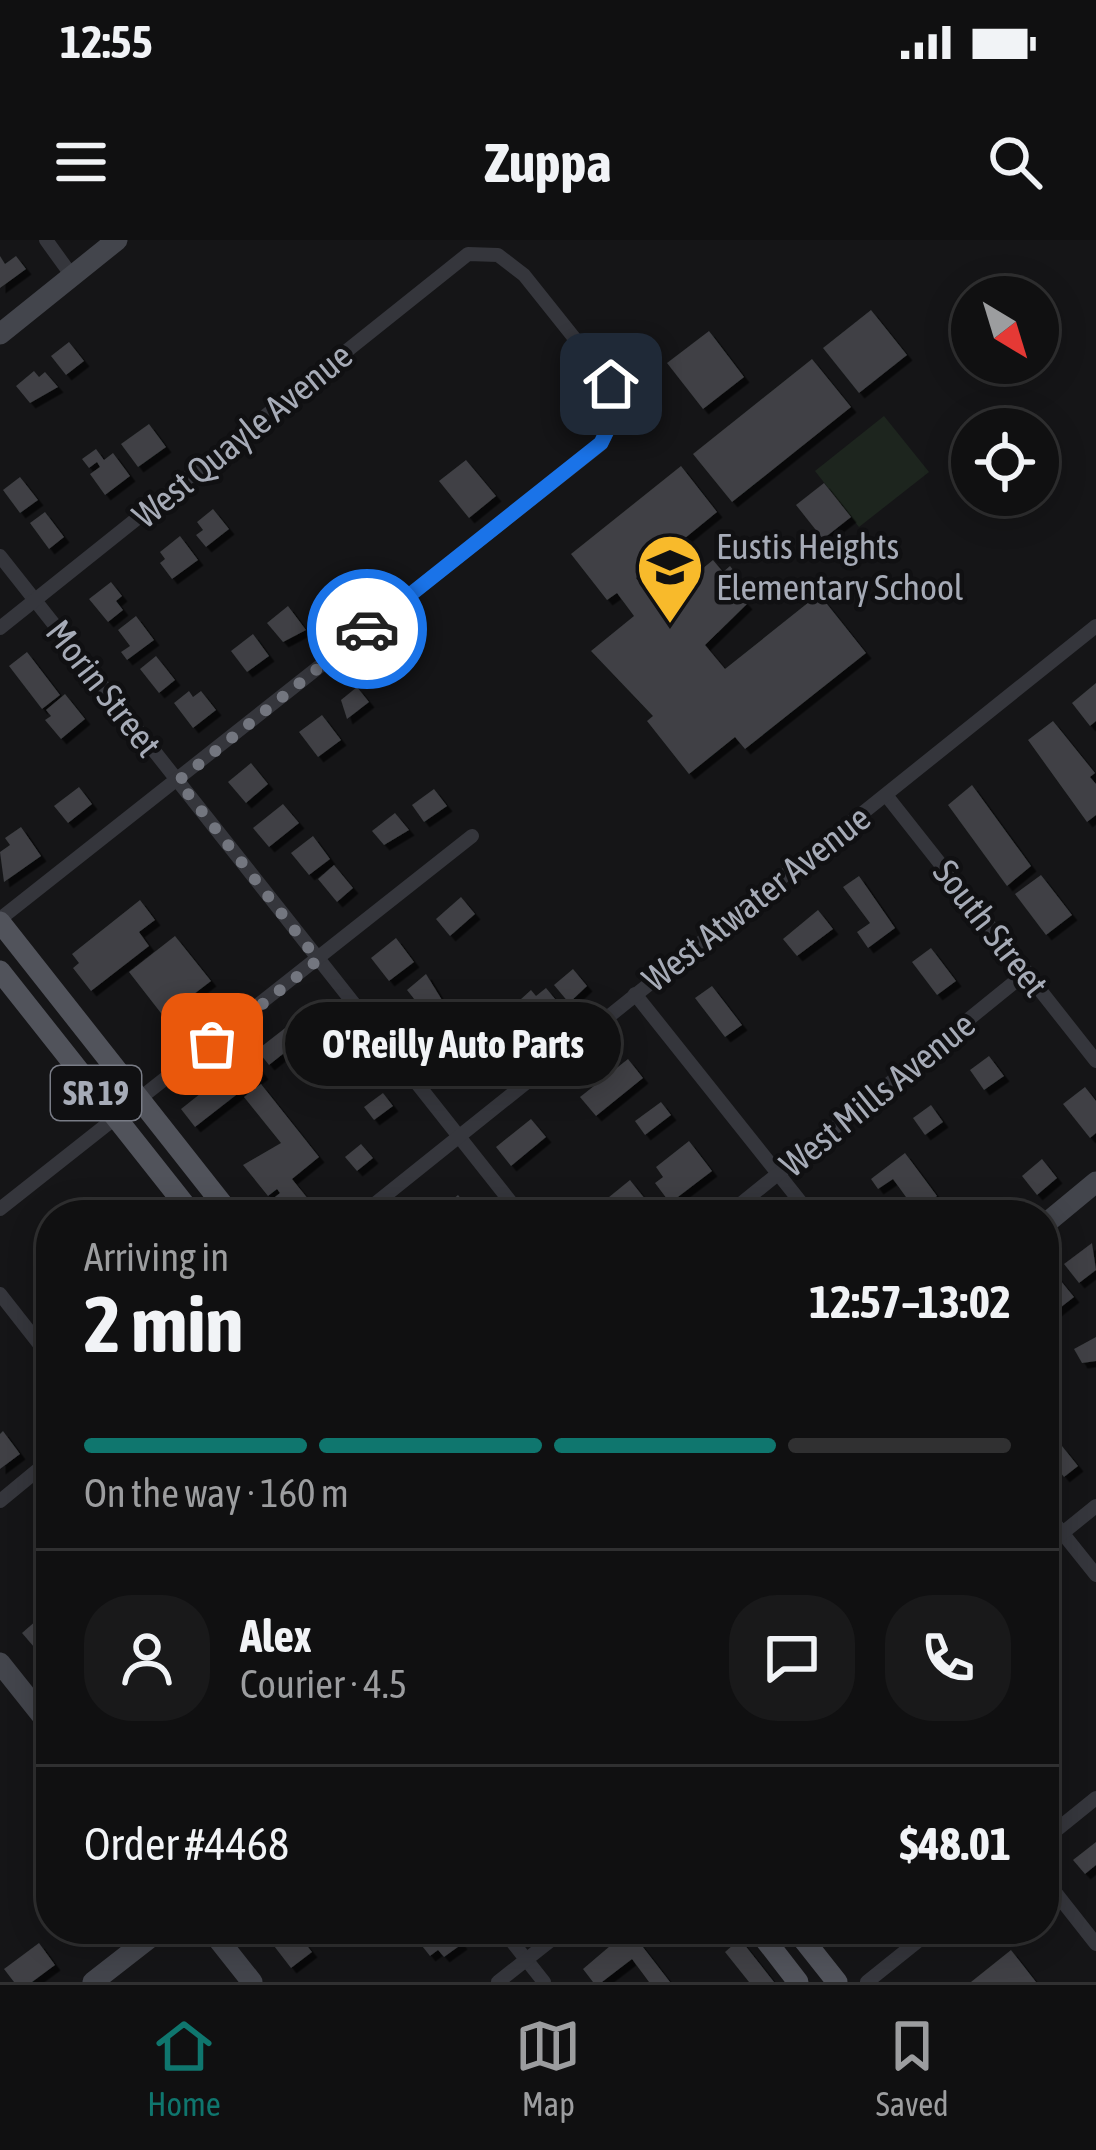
<!DOCTYPE html>
<meta charset="utf-8">
<style>
body{margin:0;font-family:"Asap Condensed",sans-serif;background:#19191a;color:#f1f3f6;height:100vh;display:flex;flex-direction:column;font-size:45px;white-space:nowrap}
*{box-sizing:border-box;margin:0}
p{font-size:39px;color:#9c9d9f}
.icon{flex:none;width:66px;height:66px;fill:none;stroke:currentColor;stroke-width:2;stroke-linecap:round;stroke-linejoin:round}
.map{position:relative;flex:1;overflow:hidden}
.details{position:absolute;left:36px;top:960px;width:1023px;height:744px;display:flex;flex-direction:column;background:#101011;border-radius:48px;box-shadow:0 6px 30px #0003,0 0 0 3px #303031}
.details>*{flex:none}
.needle{width:78px;rotate:142deg}
.buttons{position:absolute;left:951px;top:36px;display:grid;gap:24px}
.buttons a{display:grid;place-items:center;width:108px;height:108px;border-radius:50%;background:#101011;box-shadow:0 6px 30px #0003,0 0 0 3px #303031;font-size:60px}
.pin{position:absolute;display:grid;place-items:center;width:102px;height:102px;color:#fff;margin:-51px;border-radius:24px;box-shadow:0 6px 18px #0006}
.courier{position:absolute;display:grid;place-items:center;width:120px;height:120px;margin:-60px;border:9px solid #1a73e8;border-radius:50%;background:#fff;color:#222;box-shadow:0 3px 15px #0007}
.bubble{position:absolute;height:84px;border-radius:42px;background:#101011;box-shadow:0 6px 30px #0003,0 0 0 3px #303031;font-size:39px;font-weight:700;line-height:84px;text-align:center}
.overview em{font-style:normal;font-weight:700}
.overview div{display:flex;flex-direction:column-reverse}
.overview{display:flex;align-items:center;justify-content:space-between;height:204px;padding:0 48px}
h1{font-size:78px;font-weight:700;line-height:90px}
.bar{display:grid;grid-template-columns:repeat(4,1fr);gap:18px 12px;align-content:center;height:144px;padding:0 48px}
.bar i{height:15px;border-radius:9px;background:#303031}
.bar .selected{background:#0f766e}
.bar p{grid-column:span 4}
.line{display:flex;align-items:center;gap:30px;padding:0 48px;border-top:3px solid #303031}
.line div{flex:1}
.round{display:grid;place-items:center;flex:none;width:126px;height:126px;border-radius:48px;background:#19191a}
.status{display:flex;justify-content:space-between;align-items:center;height:84px;padding:0 60px;background:#101011;direction:ltr}
.status svg{height:33px;fill:currentColor}
header{display:flex;justify-content:space-between;align-items:center;height:156px;padding:0 48px;background:#101011;font-size:54px;font-weight:700}
.dock{display:flex;justify-content:space-around;align-items:center;height:168px;border-top:3px solid #303031;background:#101011;font-size:33px;color:#9c9d9f}
.dock a{display:grid;justify-items:center;gap:6px}
.dock .selected{color:#0f766e}
.map>svg:first-child{display:block}
</style>
<div class="status"><b>12:55</b><svg viewBox="0 0 49 12"><path d="M0 12V9h3v3zM5 12V6h3v6zM10 12V3h3v9zM15 12V0h3v12zM26 1h20v11H26zM47 4h2v5h-2z"/></svg></div>
<header><svg class="icon" aria-label="menu" viewBox="0 0 24 24"><path d="M4 6h16M4 12h16M4 18h16"/></svg>Zuppa<svg class="icon" aria-label="search" viewBox="0 0 24 24"><circle cx="10" cy="10" r="6"/><path d="M15 15l6 6"/></svg></header>
<div class="map">
<svg width="1096" height="1742" viewBox="0 0 1096 1742">
<defs>
<filter id="shadow"><feDropShadow dx="5.5" dy="5.5" stdDeviation="0" flood-color="#0009"/></filter>
</defs>
<rect width="100%" height="100%" fill="#151517"/>
<polygon fill="#1d251e" points="884,176 929,232 859,287 815,231"/>
<g fill="#3f4044" filter="url(#shadow)">
<polygon points="0,16 5,24 16,16 26,29 0,48"/>
<polygon points="871,70 907,115 859,153 823,108"/>
<polygon points="709,91 744,137 703,169 667,123"/>
<polygon points="69,102 84,121 66,135 51,116"/>
<polygon points="812,119 851,167 732,262 693,214"/>
<polygon points="34,131 39,137 45,132 58,147 30,163 16,146"/>
<polygon points="149,184 166,207 138,227 121,204"/>
<polygon points="96,209 104,220 113,213 130,236 105,255 90,234 100,227 97,222 89,228 82,219"/>
<polygon points="466,220 496,256 469,278 439,241"/>
<polygon points="681,226 717,272 636,338 654,360 698,325 702,329 713,320 723,332 730,326 748,349 740,356 747,364 705,405 725,429 819,354 866,413 745,509 735,497 689,534 647,481 653,476 591,411 634,376 617,353 607,360 571,314"/>
<polygon points="20,237 38,260 20,273 3,250"/>
<polygon points="824,243 851,277 823,299 796,265"/>
<polygon points="213,269 229,289 206,307 196,295 203,290 197,282"/>
<polygon points="45,272 64,297 49,309 30,283"/>
<polygon points="180,296 198,320 172,339 160,323 165,319 160,312"/>
<polygon points="111,342 122,356 116,361 123,370 108,382 89,359"/>
<polygon points="288,366 306,390 283,402 267,383"/>
<polygon points="136,376 154,400 127,420 121,412 130,406 118,390"/>
<polygon points="253,394 269,416 247,432 231,411"/>
<polygon points="27,412 60,455 42,469 9,426"/>
<polygon points="156,416 175,440 159,453 140,429"/>
<polygon points="1096,443 1096,481 1090,486 1072,463"/>
<polygon points="357,447 369,462 347,479 341,460"/>
<polygon points="189,451 193,457 201,451 216,470 193,488 174,463"/>
<polygon points="65,454 85,479 61,499 45,480 51,476 46,470"/>
<polygon points="322,475 341,500 318,517 299,492"/>
<polygon points="1053,481 1095,533 1090,537 1096,544 1096,575 1087,582 1028,500"/>
<polygon points="251,523 268,544 246,563 228,542"/>
<polygon points="972,545 1031,626 1007,646 948,565"/>
<polygon points="79,547 92,564 68,583 54,566"/>
<polygon points="434,549 447,566 424,582 412,565"/>
<polygon points="283,564 299,583 269,607 253,588"/>
<polygon points="395,573 409,590 384,605 372,591"/>
<polygon points="21,587 41,616 4,642 0,612 10,605 5,598"/>
<polygon points="313,596 330,619 309,635 291,613"/>
<polygon points="334,625 353,648 337,662 318,639"/>
<polygon points="1041,635 1072,675 1046,695 1015,654"/>
<polygon points="859,636 895,688 868,708 857,692 870,683 843,647"/>
<polygon points="461,657 475,674 450,696 436,679"/>
<polygon points="140,660 155,680 139,692 149,706 91,751 73,728 79,723 72,714"/>
<polygon points="818,670 833,689 797,716 783,699"/>
<polygon points="175,696 211,741 164,777 129,732"/>
<polygon points="396,698 414,722 389,741 371,718"/>
<polygon points="931,708 956,741 937,755 912,722"/>
<polygon points="573,729 587,746 569,763 554,745"/>
<polygon points="426,734 442,760 426,774 407,750"/>
<polygon points="712,746 742,785 725,797 695,758"/>
<polygon points="546,748 560,765 525,787 510,769 531,750 536,756"/>
<polygon points="321,760 332,775 269,825 257,810"/>
<polygon points="445,774 470,794 451,809 431,785"/>
<polygon points="490,791 497,800 491,804 506,821 489,835 467,809"/>
<polygon points="249,815 263,834 195,887 181,869"/>
<polygon points="989,816 1004,836 984,850 970,830"/>
<polygon points="628,819 643,838 596,876 580,857"/>
<polygon points="261,844 319,917 292,939 313,965 300,975 256,972 280,953 277,949 268,956 243,925 281,903 244,857"/>
<polygon points="1085,847 1096,861 1096,893 1090,898 1063,864"/>
<polygon points="383,853 393,866 374,880 364,867"/>
<polygon points="661,862 671,875 645,895 635,881"/>
<polygon points="931,865 943,882 925,895 913,878"/>
<polygon points="531,879 546,897 511,926 496,907"/>
<polygon points="689,901 712,931 670,963 655,943 663,937 656,927"/>
<polygon points="361,904 373,918 357,931 345,917"/>
<polygon points="905,913 937,956 916,971 893,939 878,949 871,939"/>
<polygon points="1042,919 1057,938 1037,955 1022,936"/>
<polygon points="630,940 653,969 645,975 587,975"/>
<polygon points="458,955 472,972 469,975 434,975"/>
<polygon points="1092,1003 1096,1030 1079,1043 1064,1024"/>
<polygon points="1056,1035 1074,1057 1047,1078 1044,1045"/>
<polygon points="1096,1097 1096,1121 1082,1123 1074,1109"/>
<polygon points="3,1191 20,1214 0,1229 0,1194"/>
<polygon points="1062,1206 1078,1226 1064,1237 1048,1217"/>
<polygon points="45,1373 51,1393 34,1407 22,1393"/>
<polygon points="1096,1602 1096,1625 1085,1634 1073,1620"/>
<polygon points="261,1689 294,1689 312,1712 291,1728"/>
<polygon points="425,1689 450,1689 462,1704 444,1717 438,1710 430,1716 415,1697"/>
<polygon points="609,1689 629,1689 670,1742 649,1742 632,1719 602,1742 593,1742 583,1729 617,1700"/>
<polygon points="740,1699 774,1742 749,1742 725,1712"/>
<polygon points="39,1703 55,1725 32,1742 14,1742 4,1729"/>
<polygon points="1011,1710 1036,1742 971,1742"/>
</g>
<g fill="none" stroke-linecap="round" stroke-linejoin="round">
<g stroke="#35363c" stroke-width="14">
<polyline points="46,0 72,36"/>
<polyline points="0,316 521,975"/>
<polyline points="0,388 468,14 498,15 524,35 611,144 617,172 601,204 0,679"/>
<polyline points="886,555 1096,821"/>
<polyline points="635,754 811,975"/>
<polyline points="0,969 472,596"/>
<polyline points="361,975 1096,386"/>
<polyline points="727,975 1027,732"/>
<polyline points="0,1054 51,1119"/>
<polyline points="0,1261 51,1219"/>
<polyline points="1044,1270 1096,1335"/>
<polyline points="1044,1308 1096,1266"/>
<polyline points="1044,1600 1096,1558"/>
<polyline points="1044,1638 1096,1704"/>
<polyline points="502,1689 544,1742"/>
<polyline points="498,1742 565,1689"/>
<polyline points="867,1742 933,1689"/>
</g>
<g stroke="#43454c" stroke-width="21">
<polyline points="0,94 117,0"/>
<polyline points="1044,985 1096,942"/>
<polyline points="0,1423 51,1487"/>
<polyline points="210,1689 252,1742"/>
<polyline points="93,1742 161,1689"/>
</g>
<g stroke="#51535b" stroke-width="21">
<polyline points="0,682 231,975"/>
<polyline points="0,731 193,975"/>
<polyline points="757,1689 798,1742"/>
<polyline points="795,1689 837,1742"/>
</g>
</g>
<g fill="none" stroke-linecap="round" stroke-linejoin="round">
<polyline stroke="#73767f" stroke-width="12" stroke-dasharray="0 21.6" points="212,804 318,720 178,541 367,389"/>
<polyline stroke="#1a73e8" stroke-width="15" points="367,389 601,203 616,172 611,144"/>
</g>
<defs>
<symbol id="school-pin" viewBox="-11 -11 22 30"><path d="M0 17L-7.5 6A9.5 9.5 0 1 1 7.5 6Z" fill="#f8ba2b" stroke="#101012"/><path d="M0-5L7-2L0 1L-7-2ZM-4 1L0 2.5L4 1V4Q0 6-4 4Z" fill="#111"/></symbol>
</defs>
<g fill-rule="evenodd">
<use href="#school-pin" x="632" y="289" width="76" height="104"/>
</g>
<g text-anchor="middle" stroke-width="9" stroke-linejoin="round" paint-order="stroke">
<rect fill="#101012" stroke="#797c86" stroke-width="3" x="51" y="826" width="90" height="54" rx="9"/>
<g font-size="33" font-weight="bold" fill="#a6abb7">
<text x="96" y="865">SR 19</text>
</g>
<g font-size="36" fill="#a6abb7" stroke="#101012">
<text transform="translate(242 195) rotate(-39)" y="13">West Quayle Avenue</text>
<text transform="translate(104 448) rotate(52)" y="13">Morin Street</text>
<text transform="translate(756 658) rotate(-38)" y="13">West Atwater Avenue</text>
<text transform="translate(991 688) rotate(52)" y="13">South Street</text>
<text transform="translate(877 854) rotate(-39)" y="13">West Mills Avenue</text>
</g>
<g font-size="36" fill="#a6abb7" stroke="#101012" text-anchor="start">
<text x="716" y="319">Eustis Heights<tspan x="716" dy="41">Elementary School</tspan></text>
</g>
</g>
</svg>
<div class="buttons">
<a><svg class="needle" viewBox="-14 -14 28 28"><path d="M0-13l5 13h-10z" fill="#e53935"/><path d="M0 13l5-13h-10z" fill="#9c9d9f"/></svg></a>
<a><svg class="icon" aria-label="locate" viewBox="0 0 24 24"><circle cx="12" cy="12" r="6"/><path d="M12 2v4M12 18v4M2 12h4M18 12h4"/></svg></a>
</div>
<div class="pin" style="left:212px;top:804px;background:#ea580c"><svg class="icon" aria-label="bag" viewBox="0 0 24 24"><path d="M5 8h14l-1 12H6zM9 8a3 3 0 0 1 6 0"/></svg></div>
<div class="pin" style="left:611px;top:144px;background:#1f2937"><svg class="icon" aria-label="home" viewBox="0 0 24 24"><path d="M3 11l9-7 9 7M6 9v11h12V9"/></svg></div>
<div class="courier" style="left:367px;top:389px"><svg class="icon" aria-label="car" viewBox="0 0 24 24"><path d="M5 17H2v-5l4-1 3-4h7l3 4 3 1v5h-3M9 17h6M6 11h13"/><circle cx="7" cy="17" r="2"/><circle cx="17" cy="17" r="2"/></svg></div>
<div class="bubble" style="left:285px;top:762px;width:336px">O'Reilly Auto Parts</div>
<section class="details">
<div class="overview"><div><h1>2 min</h1><p>Arriving in</p></div><em>12:57–13:02</em></div>
<div class="bar"><i class="selected"></i><i class="selected"></i><i class="selected"></i><i></i><p>On the way · 160 m</p></div>
<div class="line" style="height:216px"><a class="round"><svg class="icon" aria-label="person" viewBox="0 0 24 24"><circle cx="12" cy="8" r="4"/><path d="M4 21q1-7 8-7t8 7"/></svg></a><div><b>Alex</b><p>Courier · 4.5</p></div><a class="round"><svg class="icon" aria-label="chat" viewBox="0 0 24 24"><path d="M4 5h16v11H9l-5 4z"/></svg></a><a class="round"><svg class="icon" aria-label="phone" viewBox="0 0 24 24"><path d="M5 4h4l2 5-3 2q2 4 5 5l2-3 5 2v4C11 20 4 13 5 4z"/></svg></a></div>
<div class="line" style="height:156px"><div>Order #4468</div><b>$48.01</b></div>
</section>
</div>
<nav class="dock">
<a class="selected"><svg class="icon" aria-label="home" viewBox="0 0 24 24"><path d="M3 11l9-7 9 7M6 9v11h12V9"/></svg>Home</a>
<a><svg class="icon" aria-label="map" viewBox="0 0 24 24"><path d="M3 6l6-2 6 2 6-2v14l-6 2-6-2-6 2zM9 4v14M15 6v14"/></svg>Map</a>
<a><svg class="icon" aria-label="saved" viewBox="0 0 24 24"><path d="M7 4h10v16l-5-4-5 4z"/></svg>Saved</a>
</nav>
